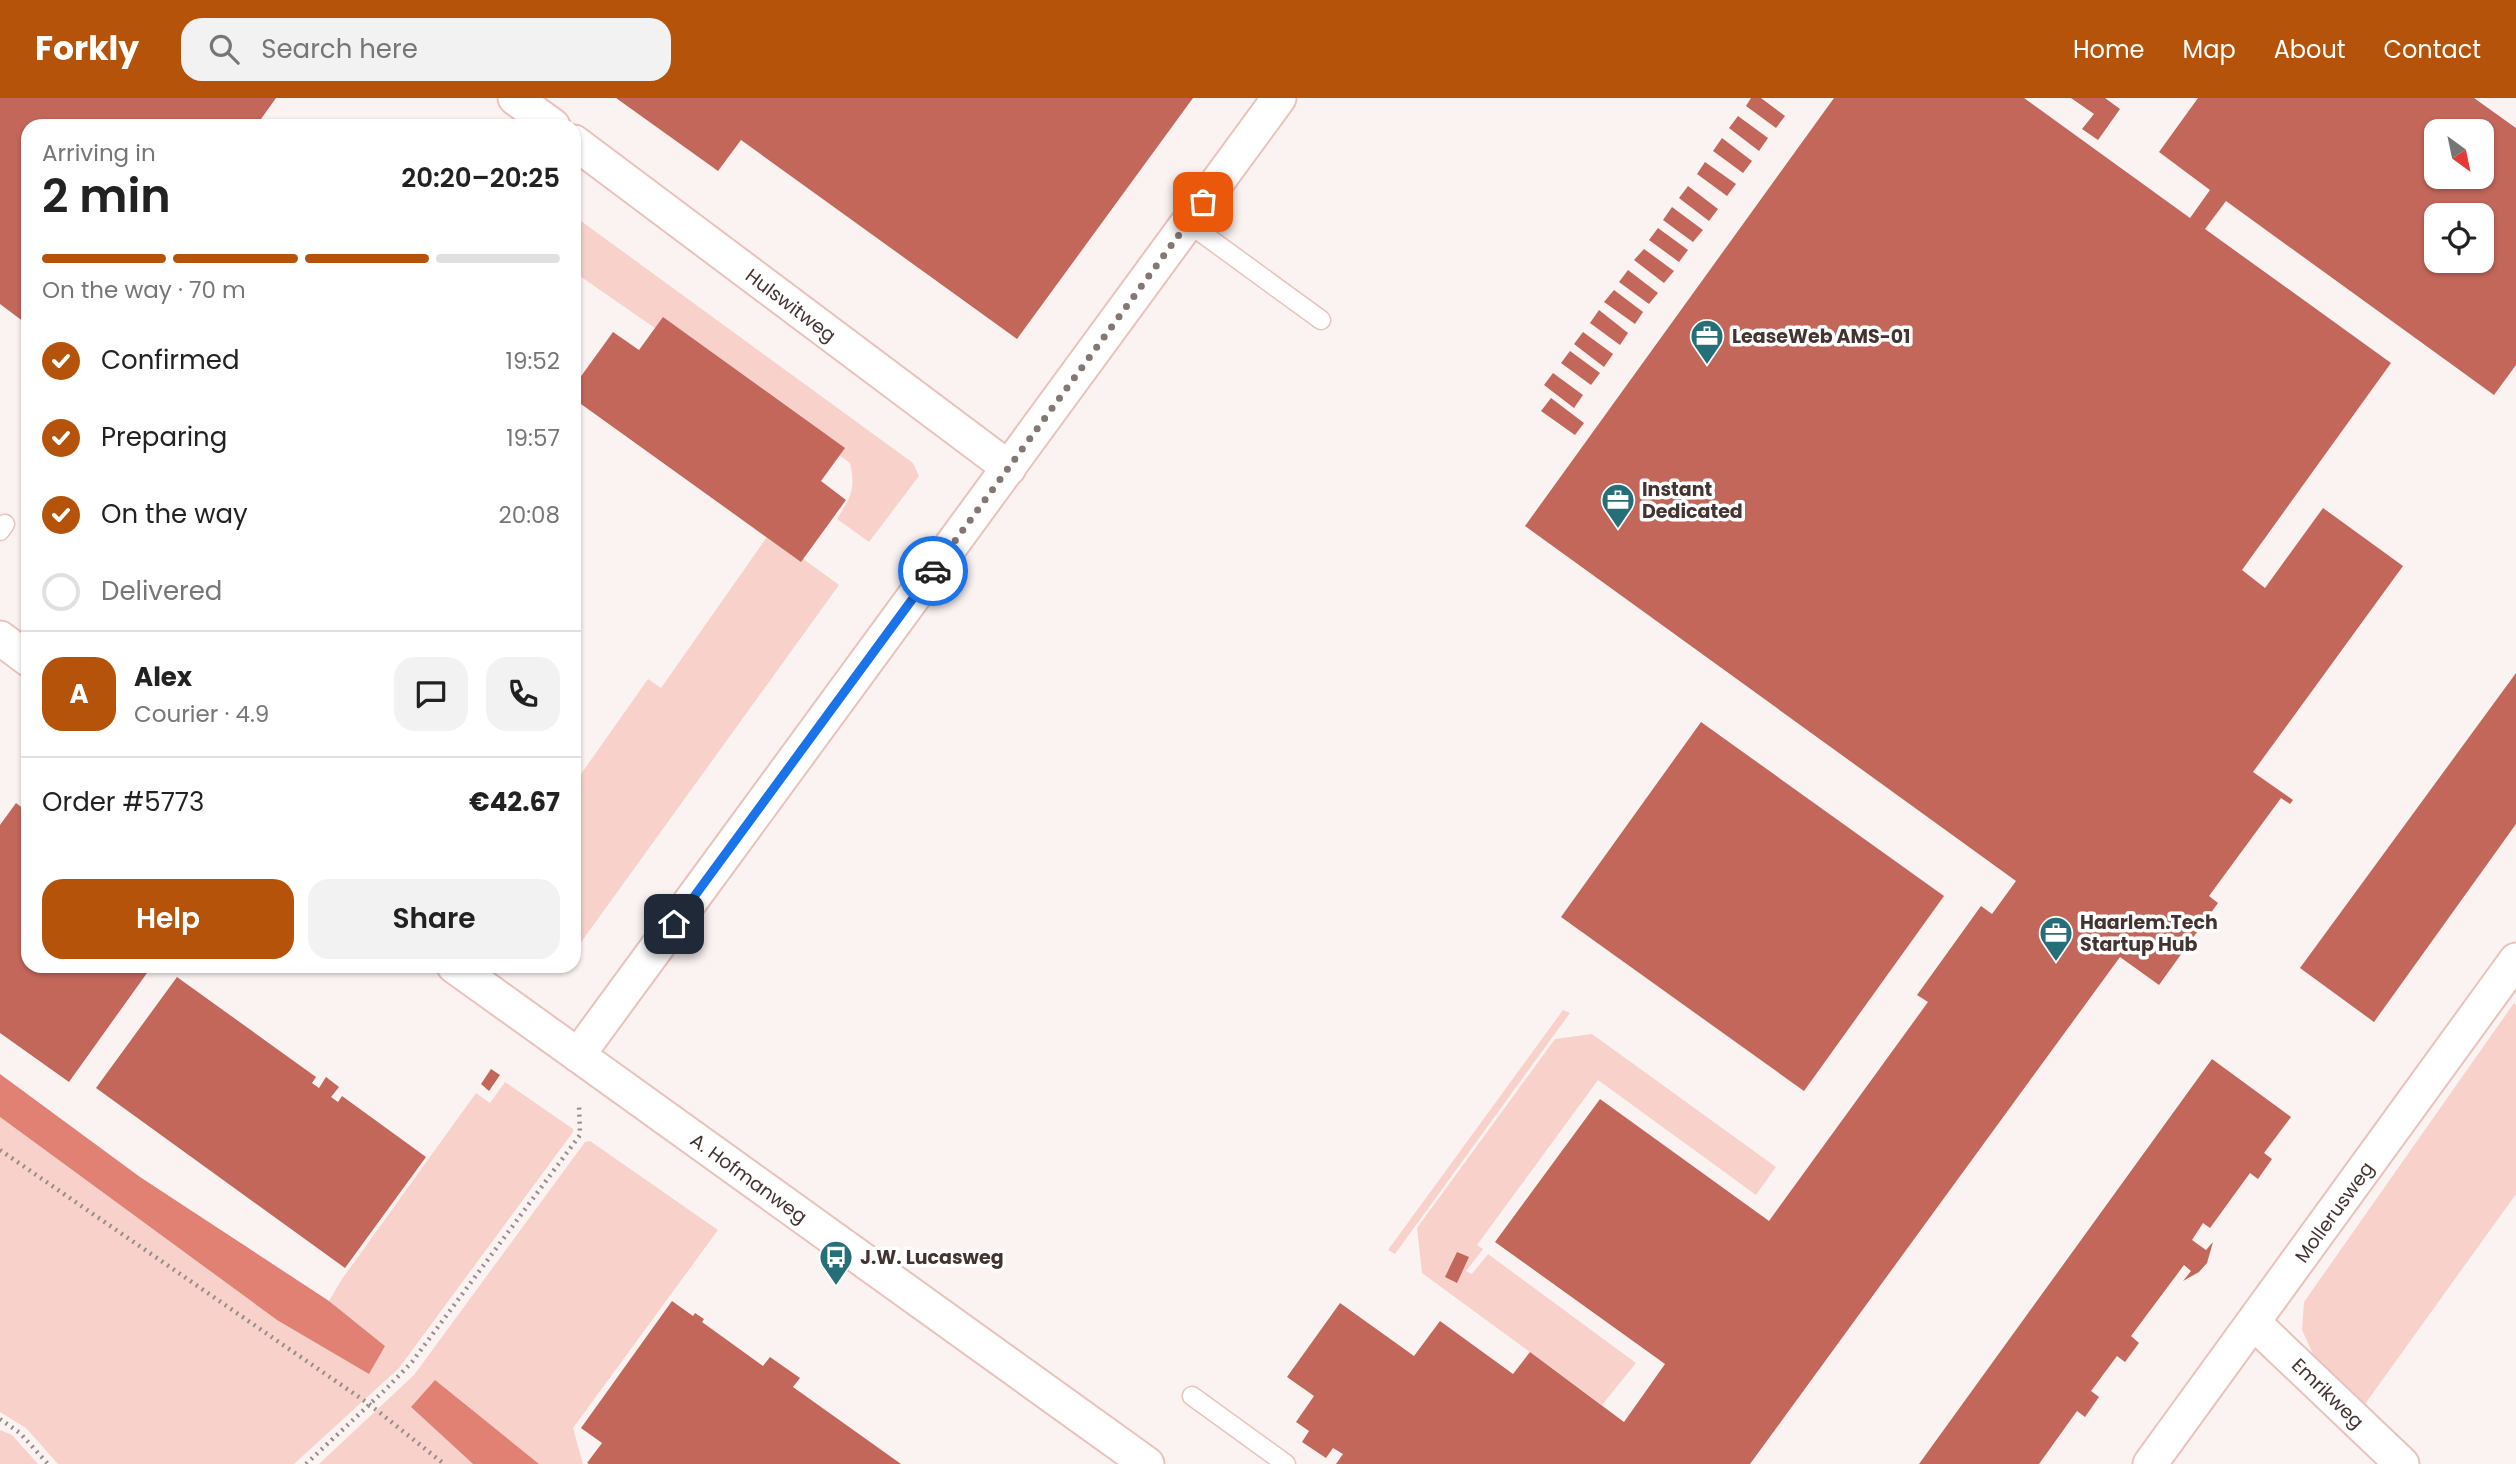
<!DOCTYPE html>
<meta charset="utf-8">
<style>
body{margin:0;font-family:Poppins,sans-serif;background:#f2f2f2;color:#222;height:100vh;display:flex;flex-direction:column;font-size:26px;white-space:nowrap}
*{box-sizing:border-box;margin:0}
p{font-size:23px;color:#767676}
.icon{flex:none;width:38px;height:38px;fill:none;stroke:currentColor;stroke-width:2;stroke-linecap:round;stroke-linejoin:round}
.map{position:relative;flex:1;overflow:hidden}
.drawer{position:absolute;left:21px;top:21px;width:560px;height:854px;display:flex;flex-direction:column;background:#fff;border-radius:21px;box-shadow:0 2px 5px #0004}
.drawer>*{flex:none}
.needle{width:46px;rotate:147deg}
.controls{position:absolute;left:2424px;top:21px;display:grid;gap:14px}
.controls a{display:grid;place-items:center;width:70px;height:70px;border-radius:14px;background:#fff;box-shadow:0 2px 5px #0004;font-size:35px}
.pin{position:absolute;display:grid;place-items:center;width:60px;height:60px;color:#fff;margin:-30px;border-radius:14px;box-shadow:0 4px 10px #0006}
.courier{position:absolute;display:grid;place-items:center;width:70px;height:70px;margin:-35px;border:5px solid #1a73e8;border-radius:50%;background:#fff;color:#222;box-shadow:0 2px 9px #0007}
.headline em{font-style:normal;font-weight:600}
.headline div{display:flex;flex-direction:column-reverse}
.headline{display:flex;align-items:center;justify-content:space-between;height:119px;padding:0 21px}
h1{font-size:46px;font-weight:600;line-height:52px}
.bar{display:grid;grid-template-columns:repeat(4,1fr);gap:10px 7px;align-content:center;height:84px;padding:0 21px}
.bar i{height:9px;border-radius:5px;background:#e0e0e0}
.bar .active{background:#b45309}
.bar p{grid-column:span 4}
.line{display:flex;align-items:center;gap:18px;padding:0 21px;border-top:2px solid #e0e0e0}
.line div{flex:1}
.round{display:grid;place-items:center;flex:none;width:74px;height:74px;border-radius:21px;background:#f2f2f2}
ol{padding:0 21px;list-style:none}
li{display:flex;align-items:center;gap:21px;height:77px}
li p{margin-inline-start:auto}
li .icon{padding:7px;border-radius:50%;background:#b45309;color:#fff;stroke-width:4}
li:last-child{color:#767676}
li i{width:38px;height:38px;border:4px solid #e0e0e0;border-radius:50%}
.cta{display:flex;gap:14px;margin-top:auto;padding:14px 21px}
.cta a{flex:1;height:80px;border-radius:21px;background:#b45309;color:#fff;font-size:28px;font-weight:600;line-height:80px;text-align:center}
.cta a+a{background:#f2f2f2;color:#222}
header{display:flex;align-items:center;gap:42px;box-sizing:border-box;height:98px;padding:0 35px;background:#b45309;color:#fff}
header strong{font-size:33px}
nav{display:flex;gap:38px;margin-inline-start:auto;font-size:24px}
.search{width:490px;height:63px;background:#f2f2f2;display:flex;align-items:center;gap:18px;box-sizing:border-box;padding:0 24px;border-radius:21px;color:#767676;font-size:26px}
.map>svg:first-child{display:block}
</style>
<header>
<strong>Forkly</strong>
<div class="search"><svg class="icon" aria-label="search" viewBox="0 0 24 24"><circle cx="10" cy="10" r="6"/><path d="M15 15l6 6"/></svg>Search here</div>
<nav><a>Home</a><a>Map</a><a>About</a><a>Contact</a></nav>
</header>
<div class="map">
<svg width="2516" height="1366" viewBox="0 0 2516 1366">
<rect width="100%" height="100%" fill="#fbf3f1"/>
<g fill="#f8d1cb">
<path d="M581 123 913 365 919 378 869 444 837 421C851 399 856 391 850 365L574 174V133Z"/>
<polygon points="769,436 839,487 574,854 574,686 648,581 661,590"/>
<polygon points="2514,905 2516,907 2516,1096 2365,1306 2314,1258 2302,1232 2304,1204"/>
<polygon points="1563,912 1570,915 1395,1156 1388,1152"/>
<polygon points="1592,936 1776,1069 1756,1097 1598,982 1477,1147 1483,1151 1466,1173 1472,1176 1488,1156 1636,1265 1602,1307 1422,1175 1417,1130 1555,941"/>
<polygon points="505,984 573,1031 573,1034 399,1270 294,1366 58,1366 26,1330 0,1314 0,1019 277,1222 385,1248 329,1203 342,1181 476,995 490,1005"/>
<polygon points="590,1043 718,1132 573,1330 583,1366 539,1366 435,1283 411,1309 473,1366 319,1366 414,1277 585,1044"/>
<polygon points="0,1332 12,1337 38,1366 0,1366"/>
</g>
<g fill="#e08174">
<polygon points="0,976 140,1079 329,1203 385,1248 369,1276 277,1222 0,1019"/>
<polygon points="435,1282 539,1366 473,1366 411,1309"/>
</g>
<g fill="#c3675b" fill-rule="evenodd">
<polygon points="0,0 276,0 256,28 28,28 28,227 0,206"/>
<polygon points="616,0 1193,0 1017,241 741,42 718,73"/>
<polygon points="1751,0 1761,0 1785,18 1776,30 1746,8"/>
<path d="M1834 0H2024L2190 120 2210 92 2159 54 2198 0H2474L2516 30V267L2494 297 2226 103 2205 131 2391 265 2242 472 2265 490 2323 410 2403 468 2253 674 2293 702 2290 706 2281 700 2209 798 2218 805 2159 887 2120 859 1750 1366H1336L1343 1356 1333 1350 1326 1360 1302 1344 1309 1333 1296 1324 1314 1298 1287 1279 1340 1205 1414 1258 1440 1223 1513 1276 1530 1254 1624 1324 1665 1266 1495 1144 1600 1001 1769 1123 1928 904 1917 897 1981 808 1992 816 2016 783 1525 428ZM2436 33H2482V79H2436ZM2436 117H2482V163H2436Z"/>
<polygon points="2071,0 2105,0 2120,11 2098,42 2082,31 2094,16"/>
<polygon points="1738,18 1768,40 1759,53 1729,30"/>
<polygon points="1722,40 1752,63 1743,75 1713,53"/>
<polygon points="1705,64 1736,86 1727,98 1697,76"/>
<polygon points="1688,88 1718,111 1709,123 1679,100"/>
<polygon points="1672,109 1703,132 1693,144 1663,122"/>
<polygon points="1658,130 1688,152 1679,164 1649,142"/>
<polygon points="1644,151 1674,173 1664,185 1634,162"/>
<polygon points="1628,172 1658,195 1649,206 1619,184"/>
<polygon points="1614,192 1643,214 1635,226 1604,204"/>
<polygon points="1599,212 1628,235 1620,247 1590,225"/>
<polygon points="663,219 845,350 821,383 846,402 801,464 574,301 574,288 613,234 639,252"/>
<polygon points="1583,234 1613,256 1604,269 1574,246"/>
<polygon points="1570,253 1600,275 1591,287 1561,265"/>
<polygon points="1553,275 1583,297 1574,310 1544,287"/>
<polygon points="1551,300 1584,325 1575,337 1541,313"/>
<polygon points="2516,575 2516,726 2374,924 2300,870"/>
<polygon points="1701,624 1944,798 1804,993 1561,819"/>
<polygon points="16,705 28,714 28,868 152,868 69,984 0,935 0,727"/>
<polygon points="177,879 316,979 312,985 319,990 326,979 339,989 331,999 338,1004 342,998 426,1059 345,1170 96,990"/>
<polygon points="2212,961 2291,1019 2264,1055 2272,1061 2258,1081 2250,1075 2210,1130 2203,1125 2192,1142 2206,1152 2213,1144 2207,1165 2199,1174 2183,1183 2191,1173 2184,1167 2131,1238 2139,1245 2125,1264 2117,1258 2091,1293 2099,1299 2085,1319 2077,1313 2039,1366 1919,1366"/>
<polygon points="491,971 500,977 489,993 481,986"/>
<polygon points="1457,1154 1469,1159 1457,1185 1445,1179"/>
<polygon points="672,1203 693,1218 695,1215 704,1221 702,1224 763,1268 770,1259 800,1280 793,1289 901,1366 589,1366 587,1365 602,1345 581,1330"/>
</g>
<g fill="none" stroke-linecap="round" stroke-linejoin="round">
<defs>
<g id="lane">
<polyline points="1188,125 1321,222"/>
<polyline points="0,433 5,426"/>
<polyline points="1192,1298 1286,1366"/>
</g>
<g id="street">
<polyline points="515,0 553,28"/>
<polyline points="574,44 1009,370"/>
<polyline points="0,540 28,561"/>
<polyline points="454,868 1147,1366"/>
<polyline points="578,957 1279,0"/>
<polyline points="2254,1225 2402,1366"/>
<polyline points="2150,1366 2516,862"/>
</g>
</defs>
<use href="#lane" stroke="#e9c2bb" stroke-width="21"/>
<use href="#street" stroke="#e9c2bb" stroke-width="37"/>
<g stroke="#988c8a" stroke-width="4.5" stroke-dasharray="2 5" stroke-linecap="butt">
<polyline points="0,1052 369,1306 444,1366"/>
<polyline points="0,1321 20,1335 48,1366"/>
<polyline points="306,1366 386,1291 412,1264 580,1037 579,1006"/>
</g>
<use href="#lane" stroke="#fff" stroke-width="18"/>
<use href="#street" stroke="#fff" stroke-width="33"/>
</g>
<g fill="none" stroke-linecap="round" stroke-linejoin="round">
<polyline stroke="#837774" stroke-width="7" stroke-dasharray="0 12.6" points="933,473 1203,104"/>
<polyline stroke="#1a73e8" stroke-width="9" points="674,826 933,473"/>
</g>
<defs>
<symbol id="office-pin" viewBox="-11 -11 22 30"><path d="M0 17L-7.5 6A9.5 9.5 0 1 1 7.5 6Z" fill="#256f78" stroke="#fff"/><path d="M-6-3h4V-5.5h4V-3h4V5H-6ZM-1-4.5V-3h2v-1.5ZM-6 0V1H6V0Z" fill="#fff"/></symbol>
<symbol id="bus-pin" viewBox="-11 -11 22 30"><path d="M0 17L-7.5 6A9.5 9.5 0 1 1 7.5 6Z" fill="#256f78" stroke="#fff"/><path d="M-5-6H5V4H4V6H2V4H-2V6H-4V4H-5ZM-3.5-4V0h7V-4ZM-3.5 1.2v1.5H-2V1.2ZM2 1.2v1.5H3.5V1.2Z" fill="#fff"/></symbol>
</defs>
<g fill-rule="evenodd">
<use href="#office-pin" x="1688" y="219" width="38" height="52"/>
<use href="#office-pin" x="1599" y="383" width="38" height="52"/>
<use href="#office-pin" x="2037" y="816" width="38" height="52"/>
<use href="#bus-pin" x="817" y="1140" width="38" height="52"/>
</g>
<g text-anchor="middle" stroke-width="7" stroke-linejoin="round" paint-order="stroke">
<g font-size="19" fill="#433431" stroke="#fff">
<text transform="translate(791 207) rotate(37)" y="7">Hulswitweg</text>
<text transform="translate(749 1080) rotate(36)" y="7">A. Hofmanweg</text>
<text transform="translate(2334 1114) rotate(-54)" y="7">Mollerusweg</text>
<text transform="translate(2328 1295) rotate(44)" y="7">Emrikweg</text>
</g>
<g font-size="19" font-weight="bold" fill="#433431" stroke="#fff" text-anchor="start">
<text x="1732" y="245">LeaseWeb AMS-01</text>
<text x="1642" y="398">Instant<tspan x="1642" dy="22">Dedicated</tspan></text>
<text x="2080" y="831">Haarlem.Tech<tspan x="2080" dy="22">Startup Hub</tspan></text>
<text x="860" y="1166">J.W. Lucasweg</text>
</g>
</g>
</svg>
<div class="controls">
<a><svg class="needle" viewBox="-14 -14 28 28"><path d="M0-13l5 13h-10z" fill="#e53935"/><path d="M0 13l5-13h-10z" fill="#767676"/></svg></a>
<a><svg class="icon" aria-label="locate" viewBox="0 0 24 24"><circle cx="12" cy="12" r="6"/><path d="M12 2v4M12 18v4M2 12h4M18 12h4"/></svg></a>
</div>
<div class="pin" style="left:1203px;top:104px;background:#ea580c"><svg class="icon" aria-label="bag" viewBox="0 0 24 24"><path d="M5 8h14l-1 12H6zM9 8a3 3 0 0 1 6 0"/></svg></div>
<div class="pin" style="left:674px;top:826px;background:#1f2937"><svg class="icon" aria-label="home" viewBox="0 0 24 24"><path d="M3 11l9-7 9 7M6 9v11h12V9"/></svg></div>
<div class="courier" style="left:933px;top:473px"><svg class="icon" aria-label="car" viewBox="0 0 24 24"><path d="M5 17H2v-5l4-1 3-4h7l3 4 3 1v5h-3M9 17h6M6 11h13"/><circle cx="7" cy="17" r="2"/><circle cx="17" cy="17" r="2"/></svg></div>
<section class="drawer">
<div class="headline"><div><h1>2 min</h1><p>Arriving in</p></div><em>20:20–20:25</em></div>
<div class="bar"><i class="active"></i><i class="active"></i><i class="active"></i><i></i><p>On the way · 70 m</p></div>
<ol>
<li><svg class="icon" aria-label="check" viewBox="0 0 24 24"><path d="M5 12l5 5 9-10"/></svg>Confirmed<p>19:52</p></li>
<li><svg class="icon" aria-label="check" viewBox="0 0 24 24"><path d="M5 12l5 5 9-10"/></svg>Preparing<p>19:57</p></li>
<li><svg class="icon" aria-label="check" viewBox="0 0 24 24"><path d="M5 12l5 5 9-10"/></svg>On the way<p>20:08</p></li>
<li><i></i>Delivered</li>
</ol>
<div class="line" style="height:126px"><b class="round" style="background:#b45309;color:#fff">A</b><div><b>Alex</b><p>Courier · 4.9</p></div><a class="round"><svg class="icon" aria-label="chat" viewBox="0 0 24 24"><path d="M4 5h16v11H9l-5 4z"/></svg></a><a class="round"><svg class="icon" aria-label="phone" viewBox="0 0 24 24"><path d="M5 4h4l2 5-3 2q2 4 5 5l2-3 5 2v4C11 20 4 13 5 4z"/></svg></a></div>
<div class="line" style="height:91px"><div>Order #5773</div><b>€42.67</b></div>
<div class="cta"><a>Help</a><a>Share</a></div>
</section>
</div>
